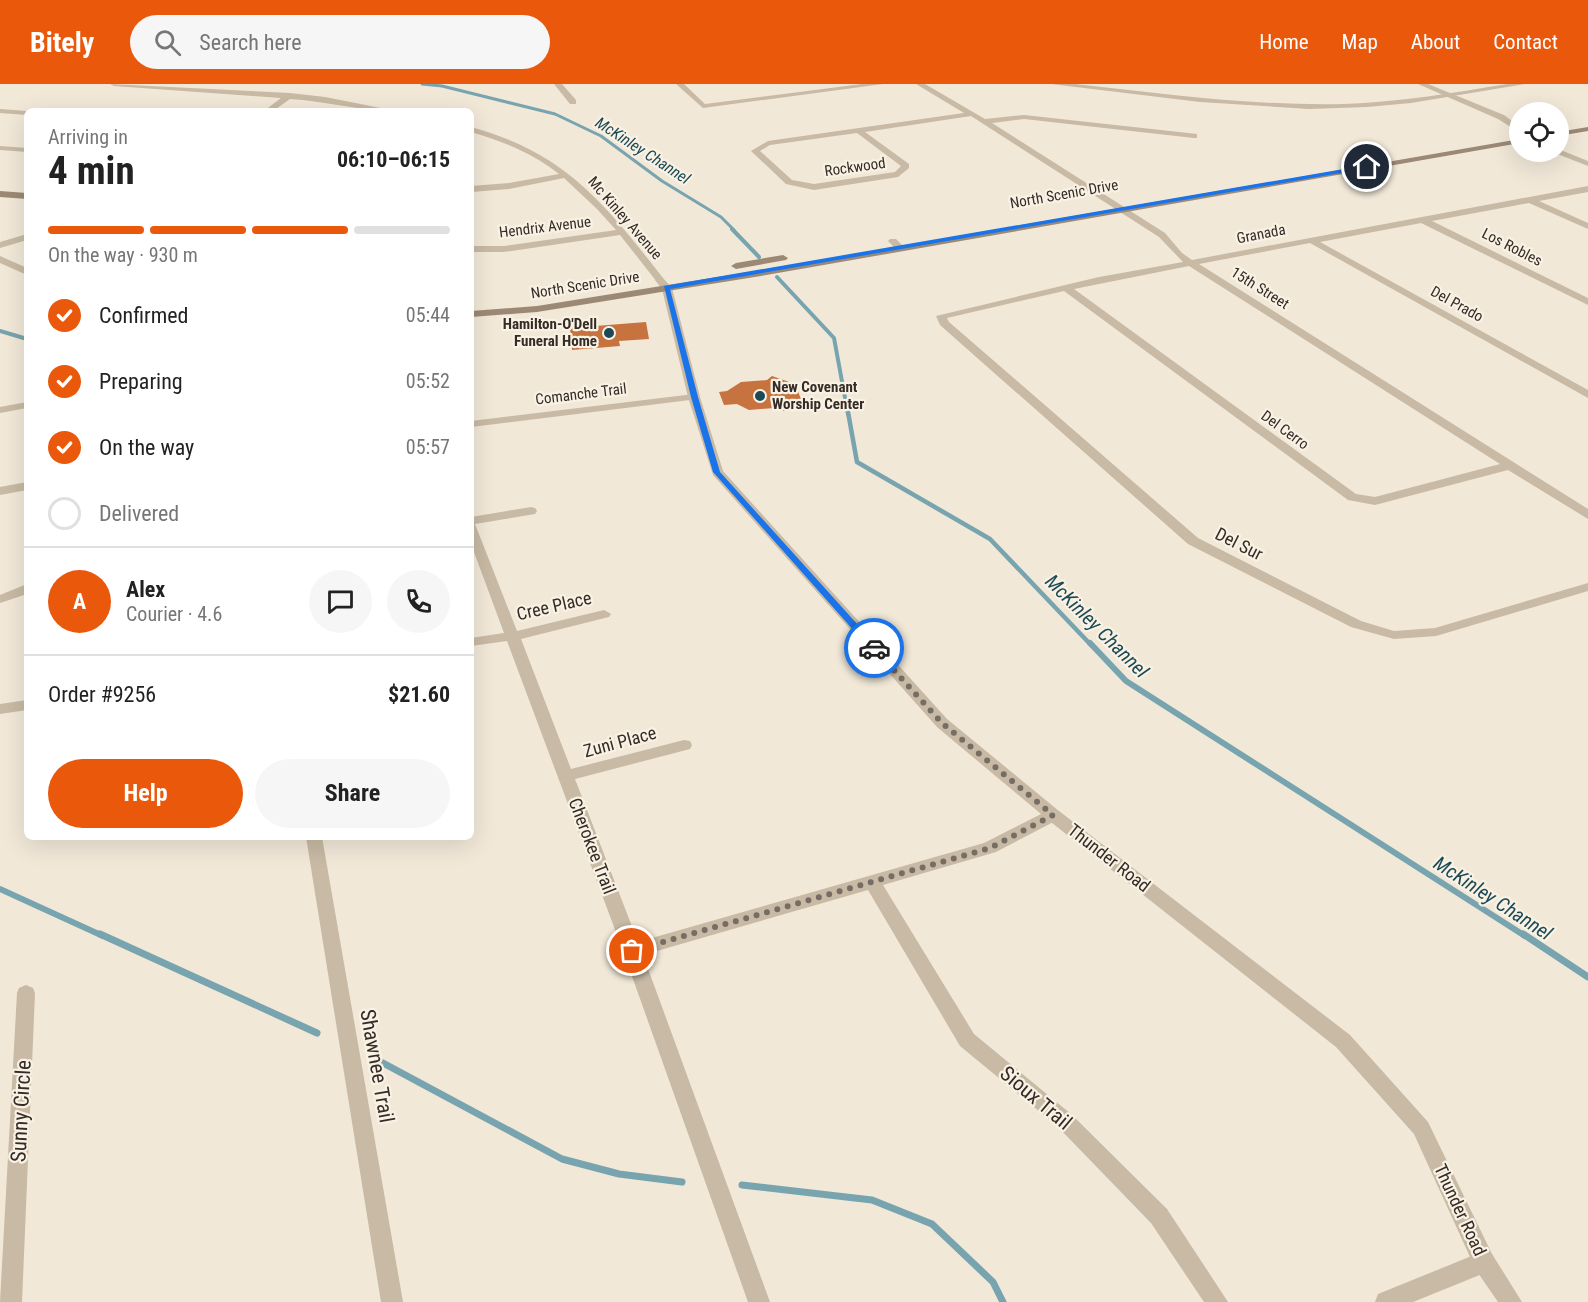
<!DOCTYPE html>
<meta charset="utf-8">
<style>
body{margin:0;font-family:"Roboto Condensed",sans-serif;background:#f6f6f6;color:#222;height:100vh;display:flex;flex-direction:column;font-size:22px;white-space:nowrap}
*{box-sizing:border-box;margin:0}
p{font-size:20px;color:#767676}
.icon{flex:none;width:33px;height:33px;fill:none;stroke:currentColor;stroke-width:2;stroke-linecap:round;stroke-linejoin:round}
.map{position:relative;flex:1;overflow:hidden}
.panel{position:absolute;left:24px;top:24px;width:450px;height:732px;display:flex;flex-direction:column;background:#fff;border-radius:9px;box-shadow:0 6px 24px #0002}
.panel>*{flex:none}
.tools{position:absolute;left:1509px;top:18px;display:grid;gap:12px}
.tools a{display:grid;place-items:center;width:60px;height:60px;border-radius:50%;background:#fff;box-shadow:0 6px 24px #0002;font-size:30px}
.pin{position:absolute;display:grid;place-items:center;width:51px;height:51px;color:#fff;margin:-26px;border:3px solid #fff;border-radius:50%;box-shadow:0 2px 6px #0007}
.courier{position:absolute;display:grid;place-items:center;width:60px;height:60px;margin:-30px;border:4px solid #1a73e8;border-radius:50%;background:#fff;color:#222;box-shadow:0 2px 8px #0007}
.head em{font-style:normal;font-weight:700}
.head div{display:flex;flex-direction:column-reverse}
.head{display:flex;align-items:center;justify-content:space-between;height:102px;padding:0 24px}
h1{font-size:39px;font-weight:700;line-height:45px}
.bar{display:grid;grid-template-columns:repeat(4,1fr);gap:9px 6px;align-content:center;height:72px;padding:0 24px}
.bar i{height:8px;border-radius:4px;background:#e0e0e0}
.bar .active{background:#ea580c}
.bar p{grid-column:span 4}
.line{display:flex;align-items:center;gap:15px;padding:0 24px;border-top:2px solid #e0e0e0}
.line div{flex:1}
.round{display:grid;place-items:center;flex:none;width:63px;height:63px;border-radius:32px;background:#f6f6f6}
ol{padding:0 24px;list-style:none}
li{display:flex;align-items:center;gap:18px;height:66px}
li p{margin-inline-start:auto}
li .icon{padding:6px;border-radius:50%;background:#ea580c;color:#fff;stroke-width:4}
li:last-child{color:#767676}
li i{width:33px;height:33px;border:3px solid #e0e0e0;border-radius:50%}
.primary-button{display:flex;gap:12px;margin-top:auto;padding:12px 24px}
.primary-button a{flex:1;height:69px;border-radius:36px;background:#ea580c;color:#fff;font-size:24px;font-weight:700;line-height:69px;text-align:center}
.primary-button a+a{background:#f6f6f6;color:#222}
header{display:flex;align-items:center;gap:36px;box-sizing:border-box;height:84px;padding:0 30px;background:#ea580c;color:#fff}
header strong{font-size:28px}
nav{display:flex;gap:33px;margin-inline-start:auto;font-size:21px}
.search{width:420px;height:54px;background:#f6f6f6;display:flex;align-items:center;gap:15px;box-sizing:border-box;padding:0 21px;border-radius:33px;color:#767676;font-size:22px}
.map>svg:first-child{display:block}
</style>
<header>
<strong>Bitely</strong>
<div class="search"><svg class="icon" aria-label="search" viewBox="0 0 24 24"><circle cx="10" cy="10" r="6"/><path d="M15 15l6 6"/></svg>Search here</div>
<nav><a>Home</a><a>Map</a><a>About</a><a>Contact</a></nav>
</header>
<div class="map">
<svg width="1588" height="1218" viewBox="0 0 1588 1218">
<rect width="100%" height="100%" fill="#f1e8d8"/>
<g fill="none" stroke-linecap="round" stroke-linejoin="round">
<polyline stroke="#77a4ae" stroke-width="3" points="422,0 442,2 555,30 601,52 662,97 721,133 734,146"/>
<g stroke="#77a4ae" stroke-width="4">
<polyline points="732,145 759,173"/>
<polyline points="777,193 834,254 848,330"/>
<polyline points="0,247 27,255"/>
</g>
<polyline stroke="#77a4ae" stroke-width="4.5" points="848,328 857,378 990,455 1091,561"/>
<g stroke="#77a4ae" stroke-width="6">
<polyline points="1090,559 1126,597 1525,852"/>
<polyline points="0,805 103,852"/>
</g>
<g stroke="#77a4ae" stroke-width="7">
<polyline points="100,850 317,949"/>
<polyline points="1523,850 1588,893"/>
<polyline points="383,979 562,1075 619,1090 682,1098"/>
<polyline points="742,1101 872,1116 932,1140 993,1198 1003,1218"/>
</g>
</g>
<g fill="#c67340">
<polygon points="646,238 649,255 619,257 620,262 572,266 570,244"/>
<polygon points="772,292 795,300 801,315 784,327 774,324 749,326 737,320 724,321 719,308 727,307 741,298 767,296"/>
</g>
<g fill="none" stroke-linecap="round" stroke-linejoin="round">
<g fill="#c8baa4" fill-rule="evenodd">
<path d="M110 0 290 9 325 13 396 27C360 27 325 17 290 15L273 27H264L281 14 114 2Z"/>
<polygon points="554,0 562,0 576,16 576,20 570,20"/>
<polygon points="676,0 684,0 705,20 862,0 883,0 703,24"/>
<path d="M916 0H925L985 35 1024 31 1197 50V54H1194L1024 35 992 39 1165 149 1182 169 1192 176 1588 102V108L1539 117 1588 139V145L1529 119 1432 137 1588 214V221L1421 139 1320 158 1588 306V314L1310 159 1199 180 1588 425V435L1508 386 1375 421 1348 416 1064 207 947 234 949 238 1198 454 1361 537 1394 547 1435 544 1588 499V507L1436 552 1394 555 1351 543 1188 460 940 241 936 232 1099 193 1183 178 1159 153 971 32 865 48 909 80V84L898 93 814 106 786 100 751 67 768 57 964 29ZM857 49 901 82 895 88 814 100 792 96 760 67 770 61ZM1189 182 1500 380 1375 413 1356 410 1074 205Z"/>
<path d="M1051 0H1075C1164 10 1254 22 1344 20 1399 18 1453 9 1507 0H1525L1411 19 1367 23 1309 25 1200 18Z"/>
<polygon points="0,25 27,27 28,27 27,31 0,29"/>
<path d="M471 43C566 69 605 120 663 194V198H657L620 151 504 168H471V162H504L616 146 597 125 564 94 509 105 471 108V102L509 99 559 90C533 69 502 57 471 48Z"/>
<polygon points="0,62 27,64 27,68 0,66"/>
<polygon points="1558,65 1588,77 1588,82 1555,69"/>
<polygon points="27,150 27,156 0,164 0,158"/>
<polygon points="890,155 896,155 905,164 903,166 897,166 888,157"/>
<polygon points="0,172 27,184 27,191 0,179"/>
<polygon points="694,310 698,311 698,315 471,343 471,337"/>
<polygon points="27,318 27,324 0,329 0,323"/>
<polygon points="27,398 27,406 0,411 0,403"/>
<polygon points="531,423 535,424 537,427 535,430 475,440 517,547 604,526 611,530 609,533 521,555 571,685 684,656 690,657 692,661 690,665 575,695 638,858 984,759 1047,727 1059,727 1061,731 1059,735 996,768 883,801 974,950 1071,1030 1167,1125 1228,1218 1204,1218 1151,1139 1057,1042 960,962 868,806 643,871 770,1218 748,1218 623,867 507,557 471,562 471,554 504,549 471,460 471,433"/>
<polygon points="27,500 27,510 0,519 0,511"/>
<polygon points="27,616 27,626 0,630 0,620"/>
<polygon points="306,753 322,753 403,1218 381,1218"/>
<polygon points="26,901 33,904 35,909 22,1218 0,1218 17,909 19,904"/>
<polygon points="1484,1167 1492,1170 1495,1178 1492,1186 1413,1218 1375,1218 1378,1210"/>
</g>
<g fill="#c8baa4" fill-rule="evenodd">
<polygon points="1418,0 1428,0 1504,31 1520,43 1520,49 1498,35"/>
<polygon points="657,194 663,194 672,204 700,313 723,387 947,635 1059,727 1350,951 1428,1038 1492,1170 1522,1218 1498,1218 1476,1186 1414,1050 1336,963 1047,735 937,643 713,391 688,313 662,205 655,196"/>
</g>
<g fill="#9c8975" fill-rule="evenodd">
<polygon points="1588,43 1588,47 1558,52 1558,48"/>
<polygon points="1520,55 1520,59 761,192 537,228 471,233 471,227 537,222 761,186"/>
<polygon points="0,107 27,109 27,115 0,113"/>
<polygon points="783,171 788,174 786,176 736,185 731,182 736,179"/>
</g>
</g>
<polygon fill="#1a73e8" points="1367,81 1369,84 670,205 698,313 720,388 877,562 877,566 871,566 713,388 691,313 664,202"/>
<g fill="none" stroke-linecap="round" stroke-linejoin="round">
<polyline stroke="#766e64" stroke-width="6" stroke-dasharray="0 10.8" points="632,867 990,764 1053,731 942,639 874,564"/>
</g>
<g fill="#1b4955" stroke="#f9f2e4" stroke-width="2">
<circle cx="609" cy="249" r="6"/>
<circle cx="760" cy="312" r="6"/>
</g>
<g text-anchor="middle" stroke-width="4.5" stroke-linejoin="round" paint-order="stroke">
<g font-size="15" fill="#342c26" stroke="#f9f2e4">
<text transform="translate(855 83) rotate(-8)" y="5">Rockwood</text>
<text transform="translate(1064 110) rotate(-10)" y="5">North Scenic Drive</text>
<text transform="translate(625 134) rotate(49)" y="5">Mc Kinley Avenue</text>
<text transform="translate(545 143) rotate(-7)" y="5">Hendrix Avenue</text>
<text transform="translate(1261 150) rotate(-11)" y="5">Granada</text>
<text transform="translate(1512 163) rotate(27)" y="5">Los Robles</text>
<text transform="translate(585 201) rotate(-9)" y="5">North Scenic Drive</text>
<text transform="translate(1260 204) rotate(32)" y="5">15th Street</text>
<text transform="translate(1457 220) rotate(29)" y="5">Del Prado</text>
<text transform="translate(581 310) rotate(-7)" y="5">Comanche Trail</text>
<text transform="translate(1285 346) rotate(36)" y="5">Del Cerro</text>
</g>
<g font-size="15" font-weight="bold" fill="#342c26" stroke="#f9f2e4" text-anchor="end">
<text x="597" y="245">Hamilton-O'Dell<tspan x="597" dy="17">Funeral Home</tspan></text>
<text x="772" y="308" text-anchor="start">New Covenant<tspan x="772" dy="17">Worship Center</tspan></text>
</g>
<g font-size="16" font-style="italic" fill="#1b4955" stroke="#f9f2e4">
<text transform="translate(643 66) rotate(33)" y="6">McKinley Channel</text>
</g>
<g font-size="18" fill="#342c26" stroke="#f9f2e4">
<text transform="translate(1239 460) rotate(27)" y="6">Del Sur</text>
<text transform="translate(554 522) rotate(-13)" y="6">Cree Place</text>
<text transform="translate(620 658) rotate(-15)" y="6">Zuni Place</text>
<text transform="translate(592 762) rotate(69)" y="6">Cherokee Trail</text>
<text transform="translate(1109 774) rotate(38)" y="6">Thunder Road</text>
<text transform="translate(1460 1126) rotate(65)" y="6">Thunder Road</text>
</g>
<g font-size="20" font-style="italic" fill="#1b4955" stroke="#f9f2e4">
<text transform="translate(1097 542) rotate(45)" y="7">McKinley Channel</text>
<text transform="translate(1493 814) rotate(33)" y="7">McKinley Channel</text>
</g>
<g font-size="21" fill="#342c26" stroke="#f9f2e4">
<text transform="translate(377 982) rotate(80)" y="7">Shawnee Trail</text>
<text transform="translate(1036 1014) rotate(40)" y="7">Sioux Trail</text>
<text transform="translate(21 1027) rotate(-87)" y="7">Sunny Circle</text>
</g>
</g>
</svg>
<div class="tools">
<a><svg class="icon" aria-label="locate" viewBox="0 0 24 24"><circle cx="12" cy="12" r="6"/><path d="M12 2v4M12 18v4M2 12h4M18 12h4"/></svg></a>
</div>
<div class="pin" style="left:632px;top:867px;background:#ea580c"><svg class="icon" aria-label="bag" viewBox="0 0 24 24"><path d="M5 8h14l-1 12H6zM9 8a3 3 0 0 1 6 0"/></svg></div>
<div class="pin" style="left:1367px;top:83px;background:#1f2937"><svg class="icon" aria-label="home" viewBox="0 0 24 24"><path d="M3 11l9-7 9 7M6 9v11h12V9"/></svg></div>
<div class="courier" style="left:874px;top:564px"><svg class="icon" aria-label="car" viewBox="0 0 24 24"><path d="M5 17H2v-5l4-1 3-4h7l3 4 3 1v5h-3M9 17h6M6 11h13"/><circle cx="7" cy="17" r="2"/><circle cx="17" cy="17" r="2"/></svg></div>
<section class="panel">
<div class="head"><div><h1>4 min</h1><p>Arriving in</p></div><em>06:10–06:15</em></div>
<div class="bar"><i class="active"></i><i class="active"></i><i class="active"></i><i></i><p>On the way · 930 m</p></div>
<ol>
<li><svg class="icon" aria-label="check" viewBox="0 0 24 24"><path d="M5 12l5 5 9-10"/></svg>Confirmed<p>05:44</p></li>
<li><svg class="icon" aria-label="check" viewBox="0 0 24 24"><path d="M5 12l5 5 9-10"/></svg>Preparing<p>05:52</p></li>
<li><svg class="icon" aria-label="check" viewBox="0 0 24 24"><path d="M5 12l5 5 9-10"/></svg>On the way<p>05:57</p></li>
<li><i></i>Delivered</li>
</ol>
<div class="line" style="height:108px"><b class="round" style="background:#ea580c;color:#fff">A</b><div><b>Alex</b><p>Courier · 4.6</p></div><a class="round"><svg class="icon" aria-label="chat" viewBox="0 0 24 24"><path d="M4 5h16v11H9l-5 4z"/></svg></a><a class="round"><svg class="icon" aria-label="phone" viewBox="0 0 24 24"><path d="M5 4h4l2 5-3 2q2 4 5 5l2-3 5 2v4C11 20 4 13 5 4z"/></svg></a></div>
<div class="line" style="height:78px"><div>Order #9256</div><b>$21.60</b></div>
<div class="primary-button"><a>Help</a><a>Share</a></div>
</section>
</div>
